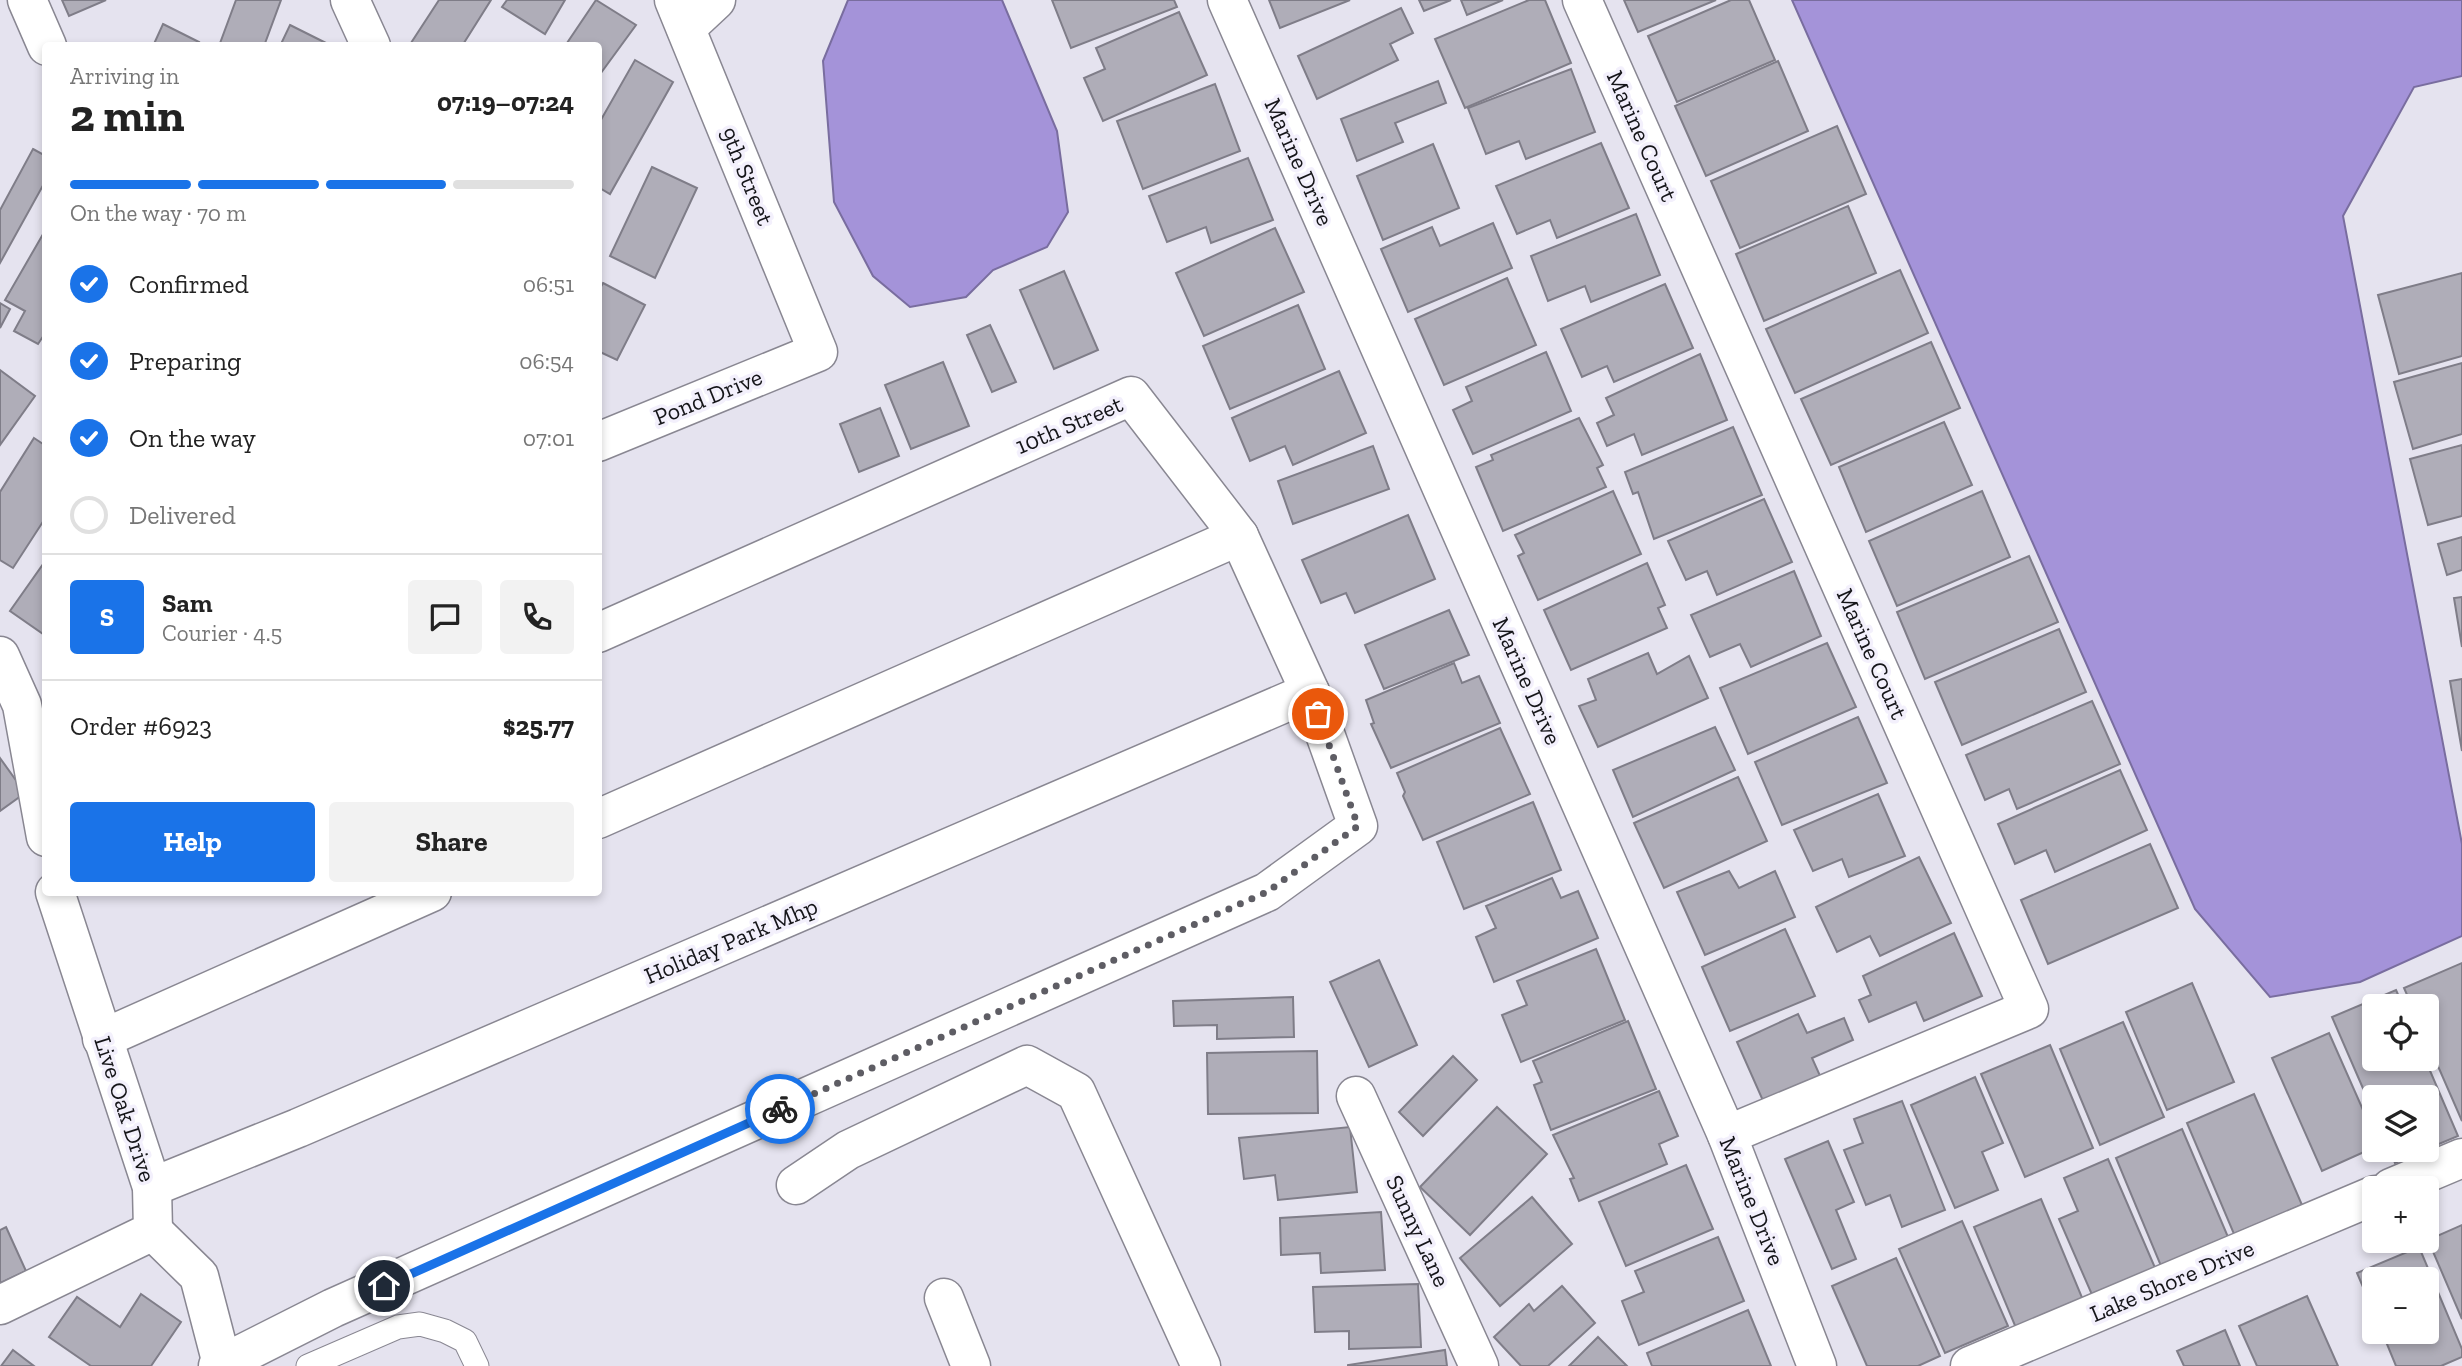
<!DOCTYPE html>
<meta charset="utf-8">
<style>
body{margin:0;font-family:"Zilla Slab",serif;background:#f2f2f2;color:#222;height:100vh;display:flex;flex-direction:column;font-size:26px;white-space:nowrap}
*{box-sizing:border-box;margin:0}
p{font-size:23px;color:#767676}
.icon{flex:none;width:38px;height:38px;fill:none;stroke:currentColor;stroke-width:2;stroke-linecap:round;stroke-linejoin:round}
.map{position:relative;flex:1;overflow:hidden}
.drawer{position:absolute;left:42px;top:42px;width:560px;height:854px;display:flex;flex-direction:column;background:#fff;border-radius:7px;box-shadow:0 4px 10px #0003}
.drawer>*{flex:none}
.buttons{position:absolute;left:2362px;top:994px;display:grid;gap:14px}
.buttons a{display:grid;place-items:center;width:77px;height:77px;border-radius:7px;background:#fff;box-shadow:0 4px 10px #0003;font-size:35px}
.pin{position:absolute;display:grid;place-items:center;width:60px;height:60px;color:#fff;margin:-30px;border:4px solid #fff;border-radius:50%;box-shadow:0 2px 7px #0007}
.courier{position:absolute;display:grid;place-items:center;width:70px;height:70px;margin:-35px;border:5px solid #1a73e8;border-radius:50%;background:#fff;color:#222;box-shadow:0 2px 9px #0007}
.head em{font-style:normal;font-weight:800}
.head div{display:flex;flex-direction:column-reverse}
.head{display:flex;align-items:center;justify-content:space-between;height:119px;padding:0 28px}
h1{font-size:46px;font-weight:800;line-height:52px}
.bar{display:grid;grid-template-columns:repeat(4,1fr);gap:10px 7px;align-content:center;height:84px;padding:0 28px}
.bar i{height:9px;border-radius:5px;background:#e0e0e0}
.bar .selected{background:#1a73e8}
.bar p{grid-column:span 4}
.line{display:flex;align-items:center;gap:18px;padding:0 28px;border-top:2px solid #e0e0e0}
.line div{flex:1}
.round{display:grid;place-items:center;flex:none;width:74px;height:74px;border-radius:7px;background:#f2f2f2}
ol{padding:0 28px;list-style:none}
li{display:flex;align-items:center;gap:21px;height:77px}
li p{margin-inline-start:auto}
li .icon{padding:7px;border-radius:50%;background:#1a73e8;color:#fff;stroke-width:4}
li:last-child{color:#767676}
li i{width:38px;height:38px;border:4px solid #e0e0e0;border-radius:50%}
.action{display:flex;gap:14px;margin-top:auto;padding:14px 28px}
.action a{flex:1;height:80px;border-radius:7px;background:#1a73e8;color:#fff;font-size:28px;font-weight:800;line-height:80px;text-align:center}
.action a+a{background:#f2f2f2;color:#222}
.map>svg:first-child{display:block}
</style>
<div class="map">
<svg width="2462" height="1366" viewBox="0 0 2462 1366">
<rect width="100%" height="100%" fill="#e5e3ef"/>
<g fill="#a493d9" stroke="#796d9f" stroke-width="2">
<polygon points="848,0 1002,0 1057,131 1068,212 1047,247 993,270 966,297 910,307 873,276 834,202 823,61"/>
<polygon points="1792,0 2462,0 2462,76 2414,87 2343,216 2462,844 2462,936 2360,982 2270,997 2195,909"/>
</g>
<g fill="#afadb8" stroke="#7f7d88" stroke-width="2">
<polygon points="62,0 106,0 69,16"/>
<polygon points="236,0 281,0 264,46 219,46"/>
<polygon points="439,0 491,0 462,46 409,46"/>
<polygon points="507,0 565,0 545,34 502,7"/>
<polygon points="596,0 636,25 598,77 598,46 565,46"/>
<polygon points="1052,0 1174,0 1177,7 1071,48"/>
<polygon points="1269,0 1350,0 1280,28"/>
<polygon points="1419,0 1451,0 1424,11"/>
<polygon points="1461,0 1503,0 1467,15"/>
<polygon points="1529,0 1545,0 1571,63 1465,108 1435,39"/>
<polygon points="1624,0 1716,0 1638,32"/>
<polygon points="1731,0 1749,0 1775,60 1677,102 1648,36"/>
<polygon points="1401,8 1413,33 1390,44 1398,60 1317,99 1298,56"/>
<polygon points="1179,12 1207,75 1103,121 1084,78 1105,69 1096,48"/>
<polygon points="163,24 199,42 197,46 153,46"/>
<polygon points="290,25 332,46 280,46"/>
<polygon points="635,60 673,82 610,194 598,187 598,125"/>
<polygon points="1778,61 1808,131 1706,176 1675,106"/>
<polygon points="1571,69 1595,132 1526,159 1519,141 1486,154 1468,108"/>
<polygon points="1438,81 1446,103 1395,123 1403,142 1357,161 1341,119"/>
<polygon points="1215,84 1240,151 1143,189 1117,121"/>
<polygon points="1837,126 1866,194 1740,248 1711,181"/>
<polygon points="1601,143 1629,208 1557,238 1550,220 1517,234 1496,186"/>
<polygon points="1433,144 1459,208 1383,240 1357,176"/>
<polygon points="33,149 46,156 46,180 0,263 0,210"/>
<polygon points="1248,158 1273,220 1211,243 1206,227 1167,242 1149,196"/>
<polygon points="652,167 697,188 655,278 610,256"/>
<polygon points="1848,206 1876,273 1764,321 1736,254"/>
<polygon points="1636,214 1660,275 1591,302 1585,286 1548,301 1531,256"/>
<polygon points="1493,223 1512,268 1408,312 1381,249 1432,227 1440,246"/>
<polygon points="1275,228 1304,292 1204,336 1176,273"/>
<polygon points="46,229 46,332 38,344 14,331 25,311 5,300"/>
<polygon points="1900,270 1928,333 1795,393 1766,329"/>
<polygon points="1064,271 1098,350 1054,369 1020,290"/>
<polygon points="2462,273 2462,356 2399,374 2378,295"/>
<polygon points="1507,278 1536,345 1444,385 1415,319"/>
<polygon points="603,283 645,305 617,360 598,351 598,292"/>
<polygon points="1665,284 1693,348 1614,382 1607,366 1582,377 1561,329"/>
<polygon points="0,303 10,309 0,328"/>
<polygon points="1298,305 1325,369 1230,409 1203,346"/>
<polygon points="990,325 1016,382 992,392 967,335"/>
<polygon points="1931,342 1960,408 1831,465 1801,399"/>
<polygon points="1546,352 1571,411 1473,454 1453,410 1472,401 1466,387"/>
<polygon points="1700,354 1727,420 1642,455 1634,434 1607,446 1597,423 1614,415 1606,398"/>
<polygon points="943,362 969,426 911,449 885,385"/>
<polygon points="2462,363 2462,434 2413,449 2394,382"/>
<polygon points="0,370 35,396 0,445"/>
<polygon points="1339,371 1366,433 1293,465 1285,446 1250,461 1232,418"/>
<polygon points="880,408 899,456 859,472 840,424"/>
<polygon points="1579,418 1603,465 1597,468 1606,487 1503,531 1476,467 1493,460 1491,455"/>
<polygon points="1944,422 1972,485 1866,532 1839,467"/>
<polygon points="1733,427 1762,495 1654,539 1638,492 1633,494 1625,472"/>
<polygon points="34,438 46,446 46,517 13,568 0,560 0,492"/>
<polygon points="2462,445 2462,516 2428,525 2410,459"/>
<polygon points="1373,446 1389,489 1293,524 1278,481"/>
<polygon points="1613,491 1641,554 1538,600 1518,556 1524,553 1515,535"/>
<polygon points="1982,491 2010,557 1897,606 1869,541"/>
<polygon points="1764,499 1792,562 1717,595 1707,571 1686,580 1668,541"/>
<polygon points="1408,515 1435,579 1355,613 1346,593 1321,603 1302,560"/>
<polygon points="2462,537 2462,570 2447,575 2438,544"/>
<polygon points="2029,556 2058,622 1925,679 1897,612"/>
<polygon points="46,560 46,636 10,611"/>
<polygon points="1647,563 1665,605 1658,608 1667,628 1571,670 1544,610"/>
<polygon points="1794,571 1821,636 1751,667 1740,644 1710,657 1691,615"/>
<polygon points="2462,597 2462,647 2454,598"/>
<polygon points="1449,610 1469,655 1384,689 1365,645"/>
<polygon points="2059,629 2086,692 1962,745 1935,682"/>
<polygon points="1827,643 1856,707 1748,754 1720,688"/>
<polygon points="1648,653 1657,674 1689,656 1708,698 1598,747 1579,706 1596,700 1588,679"/>
<polygon points="1454,663 1462,683 1479,676 1500,723 1391,768 1371,724 1374,723 1366,700"/>
<polygon points="2462,679 2462,751 2450,681"/>
<polygon points="2092,701 2120,764 2017,809 2009,789 1985,800 1966,755"/>
<polygon points="1858,717 1887,783 1782,825 1755,762"/>
<polygon points="1715,727 1735,770 1633,817 1613,770"/>
<polygon points="1500,728 1530,794 1423,840 1403,796 1405,792 1397,773"/>
<polygon points="0,758 25,793 0,811"/>
<polygon points="2120,770 2147,830 2055,872 2046,850 2015,864 1998,824"/>
<polygon points="1738,777 1767,841 1664,888 1634,823"/>
<polygon points="1878,794 1905,856 1849,877 1842,859 1813,871 1794,830"/>
<polygon points="1533,802 1561,870 1464,909 1437,842"/>
<polygon points="2150,844 2178,908 2048,964 2021,900"/>
<polygon points="1919,857 1951,923 1880,956 1870,936 1837,952 1816,907"/>
<polygon points="1729,871 1739,888 1775,871 1795,917 1705,955 1677,892"/>
<polygon points="1552,878 1561,898 1578,891 1598,938 1494,982 1476,937 1496,928 1486,906"/>
<polygon points="1785,929 1815,996 1730,1031 1702,967"/>
<polygon points="1954,933 1982,996 1924,1021 1916,1002 1869,1022 1859,1000 1871,995 1863,976"/>
<polygon points="1596,949 1625,1020 1521,1062 1502,1015 1527,1005 1517,981"/>
<polygon points="1379,960 1417,1045 1369,1067 1330,982"/>
<polygon points="2462,963 2462,1121 2427,1041 2427,1006 2412,1006 2404,988"/>
<polygon points="2192,983 2234,1082 2167,1110 2126,1012"/>
<polygon points="2396,990 2403,1006 2375,1006 2375,1059 2425,1059 2458,1136 2427,1149 2427,1097 2375,1097 2375,1116 2332,1017"/>
<polygon points="1293,997 1294,1037 1217,1039 1217,1025 1174,1026 1173,1001"/>
<polygon points="1798,1014 1807,1033 1844,1018 1853,1040 1812,1058 1821,1078 1764,1103 1737,1042"/>
<polygon points="1628,1021 1656,1089 1551,1130 1534,1085 1542,1082 1533,1061"/>
<polygon points="2123,1022 2164,1117 2100,1145 2060,1049"/>
<polygon points="2329,1033 2375,1137 2375,1147 2322,1171 2272,1058"/>
<polygon points="2050,1045 2093,1148 2025,1177 1981,1074"/>
<polygon points="1317,1051 1318,1113 1208,1114 1207,1053"/>
<polygon points="1453,1056 1477,1080 1423,1136 1399,1112"/>
<polygon points="1975,1077 2003,1143 1982,1152 1998,1190 1955,1208 1911,1105"/>
<polygon points="1659,1091 1678,1136 1659,1144 1667,1164 1579,1201 1570,1179 1574,1178 1553,1135"/>
<polygon points="2254,1094 2302,1205 2234,1234 2187,1123"/>
<polygon points="1902,1101 1945,1210 1902,1227 1890,1195 1866,1205 1844,1150 1863,1143 1854,1119"/>
<polygon points="1497,1107 1547,1154 1470,1235 1420,1187"/>
<polygon points="1350,1127 1357,1192 1278,1200 1275,1175 1244,1179 1239,1138"/>
<polygon points="2182,1129 2228,1237 2161,1266 2116,1158"/>
<polygon points="1828,1141 1854,1202 1836,1210 1856,1259 1832,1269 1785,1159"/>
<polygon points="2389,1150 2425,1150 2395,1163"/>
<polygon points="2108,1159 2156,1270 2093,1297 2059,1219 2078,1211 2064,1178"/>
<polygon points="1686,1165 1713,1229 1626,1266 1599,1202"/>
<polygon points="1532,1197 1572,1244 1500,1306 1460,1258"/>
<polygon points="2041,1199 2083,1300 2016,1328 1974,1227"/>
<polygon points="1381,1212 1385,1270 1321,1273 1320,1253 1281,1255 1280,1218"/>
<polygon points="1962,1221 2008,1326 1945,1353 1899,1249"/>
<polygon points="2462,1225 2462,1319 2428,1240"/>
<polygon points="6,1227 26,1271 0,1283 0,1230"/>
<polygon points="1718,1237 1744,1301 1639,1345 1622,1301 1644,1292 1635,1271"/>
<polygon points="2419,1247 2462,1349 2462,1357 2441,1366 2396,1366 2382,1332 2427,1332 2427,1279 2375,1279 2375,1315 2357,1273"/>
<polygon points="1896,1258 1940,1356 1918,1366 1867,1366 1832,1286"/>
<polygon points="1418,1284 1421,1347 1349,1349 1349,1331 1315,1332 1313,1287"/>
<polygon points="1562,1286 1595,1323 1548,1366 1521,1366 1494,1337 1529,1304 1534,1311"/>
<polygon points="141,1294 181,1322 151,1366 91,1366 49,1337 77,1297 120,1327"/>
<polygon points="2307,1296 2338,1366 2257,1366 2239,1326"/>
<polygon points="1748,1310 1771,1366 1652,1366 1647,1353"/>
<polygon points="2225,1330 2240,1366 2184,1366 2177,1351"/>
<polygon points="1598,1337 1627,1366 1569,1366"/>
<polygon points="13,1350 34,1366 1,1366"/>
<polygon points="1445,1350 1447,1366 1348,1366 1348,1365"/>
</g>
<g fill="none" stroke-linecap="round" stroke-linejoin="round">
<defs>
<polyline id="service" points="308,1366 398,1327 420,1324 445,1331 465,1341 477,1366"/>
<g id="minor">
<polyline points="27,0 47,46"/>
<polyline points="350,0 371,46"/>
<polyline points="1227,0 1727,1135 1817,1366"/>
<polyline points="1582,0 2029,1009 1727,1135"/>
<polyline points="686,28 716,0"/>
<polyline points="598,442 818,352 674,0"/>
<polyline points="0,656 22,705 46,837"/>
<polyline points="598,819 1239,536"/>
<polyline points="102,1039 432,892"/>
<polyline points="1356,1096 1479,1366"/>
<polyline points="796,1185 848,1150 1027,1065 1076,1092 1201,1366"/>
<polyline points="152,1187 298,1128 1310,692"/>
<polyline points="2391,1188 2462,1158"/>
<polyline points="153,1231 199,1276 222,1364"/>
<polyline points="944,1298 971,1366"/>
<polyline points="0,1305 153,1231 152,1187 55,892"/>
<polyline points="218,1366 333,1308 1267,892 1358,826 1310,692 1239,536 1131,396 598,633"/>
<polyline points="1970,1366 2375,1195"/>
</g>
</defs>
<use href="#service" stroke="#898792" stroke-width="25"/>
<use href="#minor" stroke="#898792" stroke-width="41"/>
<use href="#service" stroke="#fff" stroke-width="23"/>
<use href="#minor" stroke="#fff" stroke-width="38"/>
</g>
<g fill="none" stroke-linecap="round" stroke-linejoin="round">
<polyline stroke="#5e5d64" stroke-width="7" stroke-dasharray="0 12.6" points="780,1109 1267,892 1358,826 1318,714"/>
<polyline stroke="#1a73e8" stroke-width="9" points="384,1286 780,1109"/>
</g>
<g text-anchor="middle" stroke-width="7" stroke-linejoin="round" paint-order="stroke">
<g font-size="24" fill="#151519" stroke="#f3f0fc">
<text transform="translate(1642 136) rotate(66)" y="8">Marine Court</text>
<text transform="translate(1299 162) rotate(66)" y="8">Marine Drive</text>
<text transform="translate(747 176) rotate(68)" y="8">9th Street</text>
<text transform="translate(708 397) rotate(-22)" y="8">Pond Drive</text>
<text transform="translate(1069 425) rotate(-23)" y="8">10th Street</text>
<text transform="translate(1872 654) rotate(66)" y="8">Marine Court</text>
<text transform="translate(1527 681) rotate(66)" y="8">Marine Drive</text>
<text transform="translate(731 941) rotate(-23)" y="8">Holiday Park Mhp</text>
<text transform="translate(125 1109) rotate(72)" y="8">Live Oak Drive</text>
<text transform="translate(1752 1201) rotate(68)" y="8">Marine Drive</text>
<text transform="translate(1418 1231) rotate(65)" y="8">Sunny Lane</text>
<text transform="translate(2172 1281) rotate(-23)" y="8">Lake Shore Drive</text>
</g>
</g>
</svg>
<div class="buttons">
<a><svg class="icon" aria-label="locate" viewBox="0 0 24 24"><circle cx="12" cy="12" r="6"/><path d="M12 2v4M12 18v4M2 12h4M18 12h4"/></svg></a>
<a><svg class="icon" aria-label="layers" viewBox="0 0 24 24"><path d="M12 4l9 5-9 5-9-5zM3 14l9 5 9-5"/></svg></a>
<a>+</a>
<a>−</a>
</div>
<div class="pin" style="left:1318px;top:714px;background:#ea580c"><svg class="icon" aria-label="bag" viewBox="0 0 24 24"><path d="M5 8h14l-1 12H6zM9 8a3 3 0 0 1 6 0"/></svg></div>
<div class="pin" style="left:384px;top:1286px;background:#1f2937"><svg class="icon" aria-label="home" viewBox="0 0 24 24"><path d="M3 11l9-7 9 7M6 9v11h12V9"/></svg></div>
<div class="courier" style="left:780px;top:1109px"><svg class="icon" aria-label="bike" viewBox="0 0 24 24"><circle cx="6" cy="16" r="4"/><circle cx="18" cy="16" r="4"/><path d="M6 16l4-8h5l3 8M10 8l3 8H6M13 5h3"/></svg></div>
<section class="drawer">
<div class="head"><div><h1>2 min</h1><p>Arriving in</p></div><em>07:19–07:24</em></div>
<div class="bar"><i class="selected"></i><i class="selected"></i><i class="selected"></i><i></i><p>On the way · 70 m</p></div>
<ol>
<li><svg class="icon" aria-label="check" viewBox="0 0 24 24"><path d="M5 12l5 5 9-10"/></svg>Confirmed<p>06:51</p></li>
<li><svg class="icon" aria-label="check" viewBox="0 0 24 24"><path d="M5 12l5 5 9-10"/></svg>Preparing<p>06:54</p></li>
<li><svg class="icon" aria-label="check" viewBox="0 0 24 24"><path d="M5 12l5 5 9-10"/></svg>On the way<p>07:01</p></li>
<li><i></i>Delivered</li>
</ol>
<div class="line" style="height:126px"><b class="round" style="background:#1a73e8;color:#fff">S</b><div><b>Sam</b><p>Courier · 4.5</p></div><a class="round"><svg class="icon" aria-label="chat" viewBox="0 0 24 24"><path d="M4 5h16v11H9l-5 4z"/></svg></a><a class="round"><svg class="icon" aria-label="phone" viewBox="0 0 24 24"><path d="M5 4h4l2 5-3 2q2 4 5 5l2-3 5 2v4C11 20 4 13 5 4z"/></svg></a></div>
<div class="line" style="height:91px"><div>Order #6923</div><b>$25.77</b></div>
<div class="action"><a>Help</a><a>Share</a></div>
</section>
</div>
